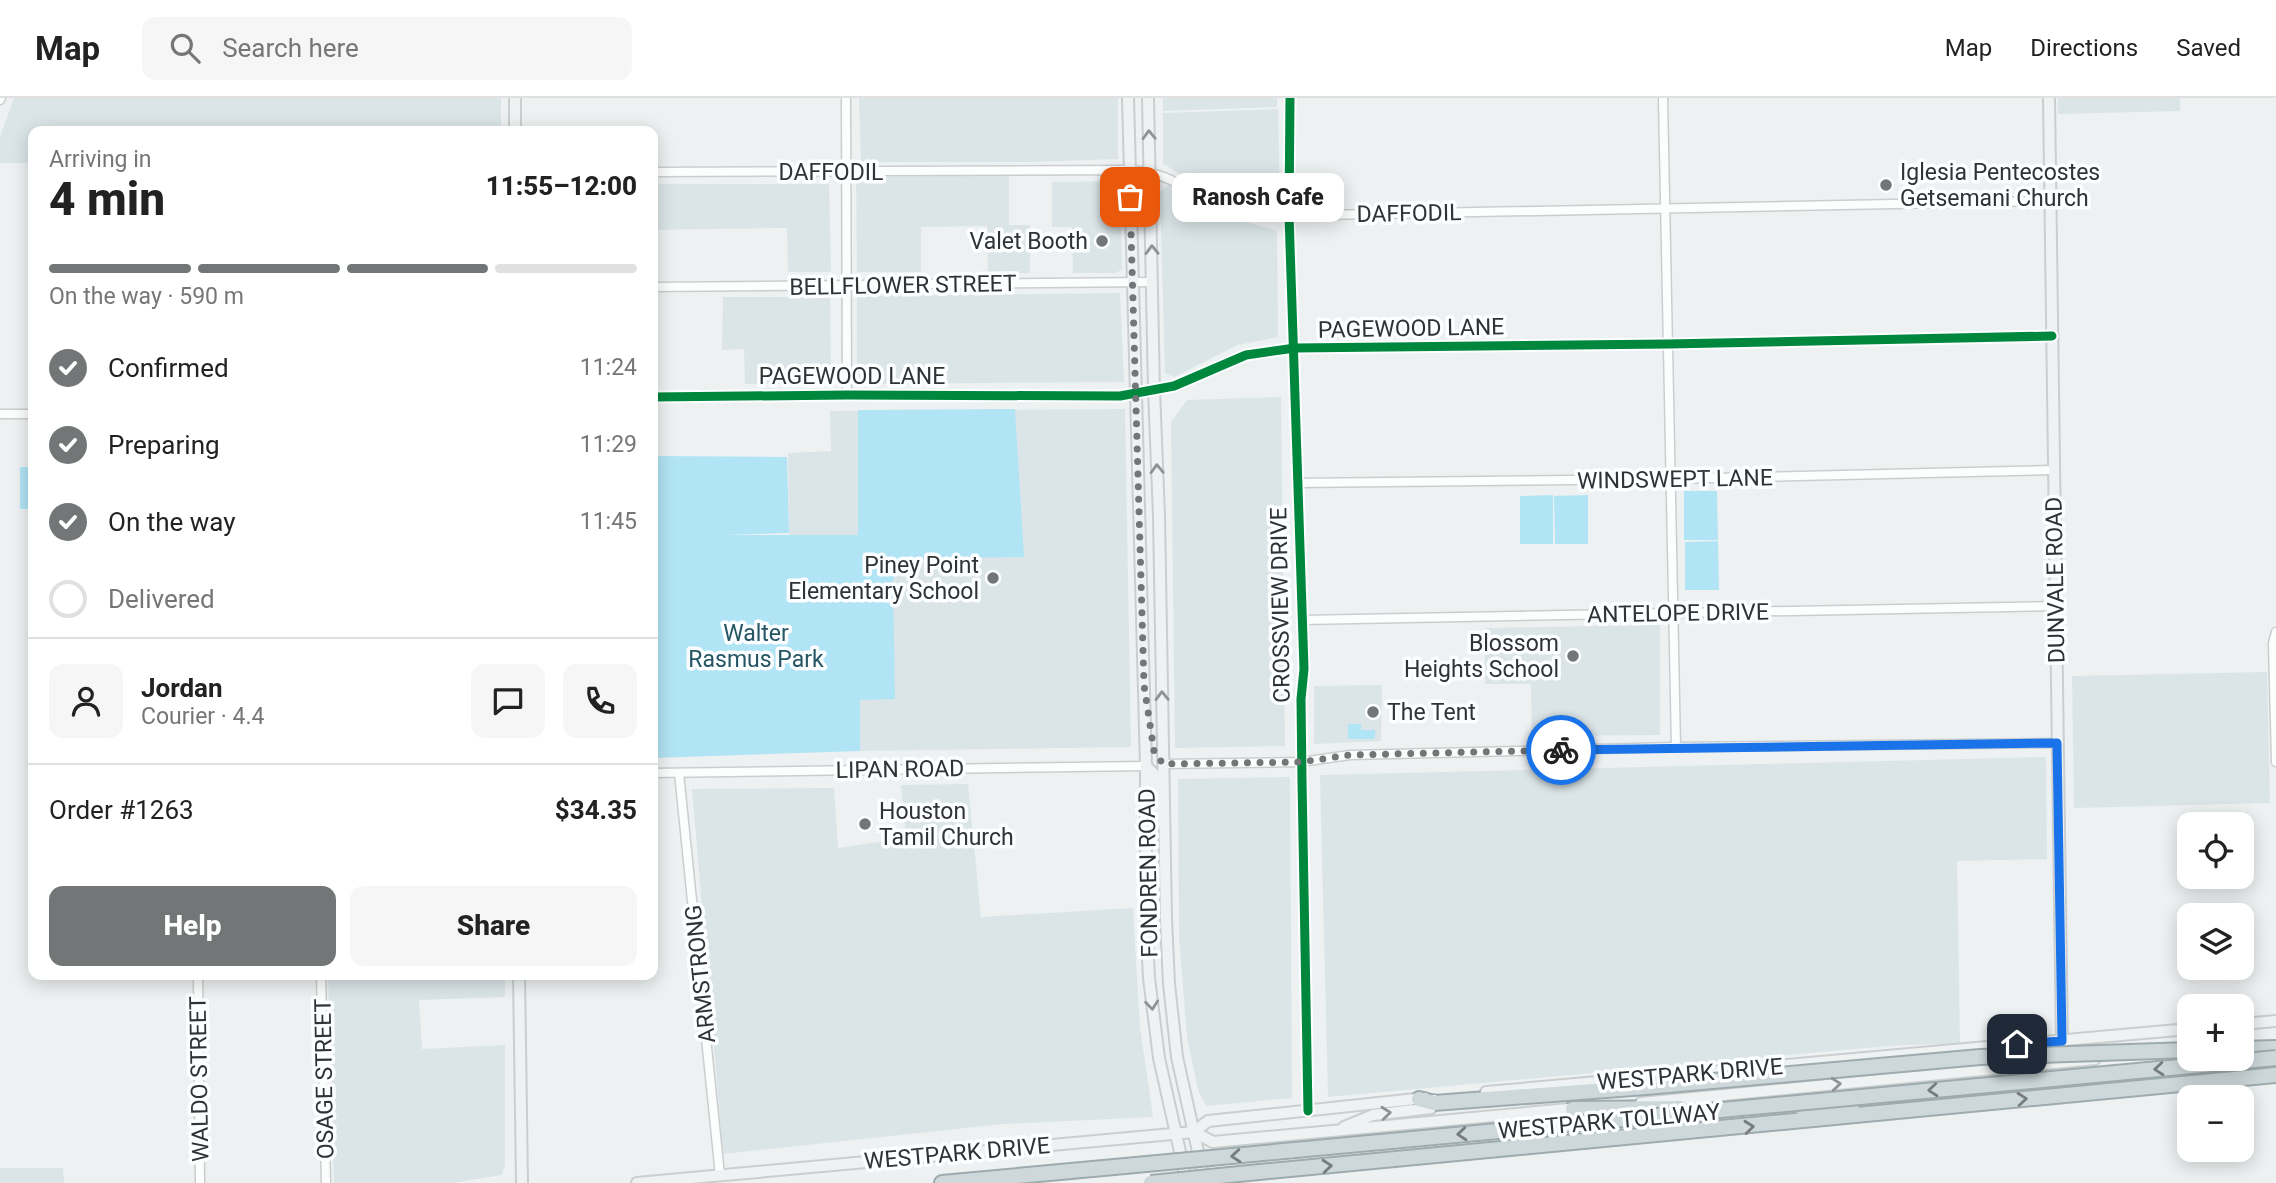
<!DOCTYPE html>
<meta charset="utf-8">
<style>
body{margin:0;font-family:Roboto,sans-serif;background:#f6f6f6;color:#222;height:100vh;display:flex;flex-direction:column;font-size:26px;white-space:nowrap}
*{box-sizing:border-box;margin:0}
p{font-size:23px;color:#767676}
.icon{flex:none;width:38px;height:38px;fill:none;stroke:currentColor;stroke-width:2;stroke-linecap:round;stroke-linejoin:round}
.map{position:relative;flex:1;overflow:hidden}
.side{position:absolute;left:28px;top:28px;width:630px;height:854px;display:flex;flex-direction:column;background:#fff;border-radius:14px;box-shadow:0 4px 18px #0003}
.side>*{flex:none}
.tools{position:absolute;left:2177px;top:714px;display:grid;gap:14px}
.tools a{display:grid;place-items:center;width:77px;height:77px;border-radius:14px;background:#fff;box-shadow:0 4px 18px #0003;font-size:35px}
.pin{position:absolute;display:grid;place-items:center;width:60px;height:60px;color:#fff;margin:-30px;border-radius:14px;box-shadow:0 4px 10px #0006}
.courier{position:absolute;display:grid;place-items:center;width:70px;height:70px;margin:-35px;border:5px solid #1a73e8;border-radius:50%;background:#fff;color:#222;box-shadow:0 2px 9px #0007}
.bubble{position:absolute;height:49px;border-radius:14px;background:#fff;box-shadow:0 4px 18px #0003;font-size:23px;font-weight:800;line-height:49px;text-align:center}
.summary em{font-style:normal;font-weight:800}
.summary div{display:flex;flex-direction:column-reverse}
.summary{display:flex;align-items:center;justify-content:space-between;height:119px;padding:0 21px}
h1{font-size:46px;font-weight:800;line-height:52px}
.bar{display:grid;grid-template-columns:repeat(4,1fr);gap:10px 7px;align-content:center;height:84px;padding:0 21px}
.bar i{height:9px;border-radius:5px;background:#e0e0e0}
.bar .active{background:#727676}
.bar p{grid-column:span 4}
.line{display:flex;align-items:center;gap:18px;padding:0 21px;border-top:2px solid #e0e0e0}
.line div{flex:1}
.round{display:grid;place-items:center;flex:none;width:74px;height:74px;border-radius:14px;background:#f6f6f6}
ol{padding:0 21px;list-style:none}
li{display:flex;align-items:center;gap:21px;height:77px}
li p{margin-inline-start:auto}
li .icon{padding:7px;border-radius:50%;background:#727676;color:#fff;stroke-width:4}
li:last-child{color:#767676}
li i{width:38px;height:38px;border:4px solid #e0e0e0;border-radius:50%}
.button{display:flex;gap:14px;margin-top:auto;padding:14px 21px}
.button a{flex:1;height:80px;border-radius:14px;background:#727676;color:#fff;font-size:28px;font-weight:800;line-height:80px;text-align:center}
.button a+a{background:#f6f6f6;color:#222}
header{display:flex;align-items:center;gap:42px;box-sizing:border-box;height:98px;padding:0 35px;background:#fff;border-bottom:2px solid #e0e0e0}
header strong{font-size:33px}
nav{display:flex;gap:38px;margin-inline-start:auto;font-size:24px}
.search{width:490px;height:63px;background:#f6f6f6;display:flex;align-items:center;gap:18px;box-sizing:border-box;padding:0 24px;border-radius:14px;color:#767676;font-size:26px}
.map>svg:first-child{display:block}
</style>
<header>
<strong>Map</strong>
<div class="search"><svg class="icon" aria-label="search" viewBox="0 0 24 24"><circle cx="10" cy="10" r="6"/><path d="M15 15l6 6"/></svg>Search here</div>
<nav><a>Map</a><a>Directions</a><a>Saved</a></nav>
</header>
<div class="map">
<svg width="2276" height="1085" viewBox="0 0 2276 1085">
<rect width="100%" height="100%" fill="#eef1f2"/>
<g fill="#dbe5e7">
<polygon points="14,0 501,0 501,33 33,33 33,65 0,65 0,39"/>
<polygon points="859,0 1118,0 1118,61 1029,64 861,64"/>
<polygon points="1163,0 1277,0 1277,9 1163,13"/>
<polygon points="2058,0 2180,0 2180,13 2058,16"/>
<polygon points="1278,11 1280,103 1274,108 1227,104 1163,66 1163,15"/>
<polygon points="1009,77 1009,127 1030,127 1030,175 988,175 987,128 921,129 921,174 857,174 856,79"/>
<polygon points="1120,83 1122,172 1115,175 1073,175 1072,129 1052,129 1052,84"/>
<polygon points="653,86 829,86 831,174 788,174 787,130 653,132"/>
<polygon points="1168,87 1218,116 1277,133 1278,239 1238,247 1174,279 1165,275 1160,94"/>
<polygon points="1120,195 1124,284 857,286 857,198"/>
<polygon points="723,199 830,199 831,286 745,286 744,251 722,252"/>
<polygon points="1281,299 1285,648 1175,650 1171,324 1187,302"/>
<polygon points="1125,311 1131,649 860,653 859,438 789,437 788,355 831,353 830,313"/>
<polygon points="1660,527 1660,637 1532,638 1531,586 1485,586 1485,530"/>
<polygon points="2267,574 2270,705 2074,710 2072,578"/>
<polygon points="1382,587 1381,643 1314,646 1314,588"/>
<polygon points="2046,659 2047,761 1957,763 1960,945 1888,948 1328,999 1320,677"/>
<polygon points="1290,679 1292,1000 1206,1008 1198,992 1187,939 1179,838 1178,681"/>
<polygon points="968,686 981,819 1133,810 1140,929 1153,1019 1003,1026 723,1056 692,691 834,690 838,750 906,740 901,687"/>
<polygon points="328,877 505,877 505,899 419,902 422,951 505,947 505,1067 502,1077 452,1085 334,1085"/>
<polygon points="0,1070 63,1070 64,1085 0,1085"/>
</g>
<g fill="#b1e4f5">
<polygon points="1015,311 1024,459 908,461 898,469 893,482 895,601 860,602 860,653 653,660 653,358 787,359 789,435 723,437 858,437 858,312"/>
<rect x="20" y="369" width="13" height="42"/>
<polygon points="1684,393 1717,393 1718,442 1684,442"/>
<polygon points="1553,397 1553,446 1520,446 1520,398"/>
<polygon points="1588,397 1588,446 1555,446 1554,398"/>
<polygon points="1718,443 1719,492 1685,492 1685,444"/>
<polygon points="1348,626 1361,626 1361,632 1375,632 1375,641 1348,641"/>
</g>
<g fill="none" stroke-linecap="round" stroke-linejoin="round">
<defs>
<g id="street">
<polyline points="846,0 847,297"/>
<polyline points="1290,0 1289,117 1304,571 1301,601 1302,683 1308,1013"/>
<polyline points="1663,0 1676,649"/>
<polyline points="0,2 1,0"/>
<path d="M653 74 1130 72C1172 75 1186 93 1222 109 1236 116 1256 116 1272 118L2050 103"/>
<polyline points="653,189 1152,184"/>
<polyline points="653,299 847,297 1120,298 1174,288 1246,257 1295,250 1668,246 2052,238"/>
<polyline points="0,316 33,316"/>
<polyline points="1297,385 1671,381 2053,372"/>
<polyline points="1302,522 2055,508"/>
<polyline points="2276,534 2273,545 2276,664"/>
<polyline points="1163,666 1301,664 1350,657 1676,649 2057,645"/>
<polyline points="653,675 1146,668"/>
<polyline points="679,675 720,1077"/>
<polyline points="198,877 200,1085"/>
<polyline points="321,877 326,1085"/>
</g>
<g id="secondary">
<polyline points="1128,0 1146,668 1146,820 1149,880 1159,960 1187,1085"/>
<polyline points="1148,0 1154,292 1159,418 1166,821 1169,886 1177,959 1205,1085"/>
<polyline points="2049,0 2062,949"/>
<polyline points="515,33 515,0"/>
<polyline points="1146,668 1154,676 1155,705 1161,724"/>
<polyline points="519,877 522,1085"/>
<polyline points="2242,926 2276,923"/>
<polyline points="1486,994 2189,931"/>
<polyline points="1641,1005 2095,961"/>
<polyline points="1344,1029 1373,1017 1431,1010 1434,1002"/>
<polyline points="1194,1034 1213,1044 1579,1010"/>
<polyline points="637,1085 1194,1034 1208,1023 1425,1000"/>
</g>
<g id="highway">
<polyline points="2242,951 2276,950"/>
<polyline points="1419,1001 1434,1005 1646,989"/>
<polyline points="1802,1010 1852,1010"/>
<polyline points="1573,1011 1680,1010"/>
<polyline points="1259,1074 2276,977"/>
<polyline points="942,1085 1125,1068"/>
</g>
</defs>
<use href="#street" stroke="#cbcecf" stroke-width="11"/>
<use href="#secondary" stroke="#cbcecf" stroke-width="14"/>
<use href="#highway" stroke="#9eabae" stroke-width="18"/>
<use href="#street" stroke="#fcfdfd" stroke-width="8"/>
<use href="#secondary" stroke="#eef2f3" stroke-width="10"/>
<use href="#highway" stroke="#ced8db" stroke-width="14"/>
<defs>
<g id="highway-bridge">
<polyline points="1646,989 1980,959 2189,952"/>
<polyline points="1125,1068 2276,960"/>
<polyline points="1151,1085 1259,1074"/>
</g>
</defs>
<use href="#highway-bridge" stroke="#9eabae" stroke-width="18" stroke-linecap="butt"/>
<use href="#highway-bridge" stroke="#ced8db" stroke-width="14"/>
<defs>
<g id="cycleway">
<polyline points="1290,0 1289,117 1304,571 1301,601 1302,683 1308,1013"/>
<polyline points="653,299 847,297 1120,298 1174,288 1246,257 1295,250 1668,246 2052,238"/>
</g>
</defs>
<use href="#cycleway" stroke="#fcfeff" stroke-width="13"/>
<use href="#cycleway" stroke="#00873e" stroke-width="9"/>
</g>
<defs><path id="oneway-chevron" d="M-2-3.5L2.5 0L-2 3.5" fill="none" stroke-width="1.6" stroke-linecap="round" stroke-linejoin="round" transform="scale(1.75)"/></defs>
<g stroke="#8f9293">
<use href="#oneway-chevron" transform="translate(1149 37) rotate(-92)"/>
<use href="#oneway-chevron" transform="translate(1152 152) rotate(-91)"/>
<use href="#oneway-chevron" transform="translate(1157 371) rotate(-92)"/>
<use href="#oneway-chevron" transform="translate(1162 598) rotate(-91)"/>
<use href="#oneway-chevron" transform="translate(1152 907) rotate(84)"/>
<use href="#oneway-chevron" transform="translate(1836 986) rotate(-5)"/>
<use href="#oneway-chevron" transform="translate(1386 1015) rotate(-6)"/>
</g>
<g stroke="#777d7f">
<use href="#oneway-chevron" transform="translate(2159 971) rotate(175)"/>
<use href="#oneway-chevron" transform="translate(1933 992) rotate(175)"/>
<use href="#oneway-chevron" transform="translate(2022 1001) rotate(-5)"/>
<use href="#oneway-chevron" transform="translate(1749 1029) rotate(-6)"/>
<use href="#oneway-chevron" transform="translate(1462 1036) rotate(175)"/>
<use href="#oneway-chevron" transform="translate(1236 1058) rotate(175)"/>
<use href="#oneway-chevron" transform="translate(1327 1068) rotate(-5)"/>
</g>
<g fill="none" stroke-linecap="round" stroke-linejoin="round">
<polyline stroke="#727676" stroke-width="7" stroke-dasharray="0 12.6" points="1130,99 1144,587 1154,653 1163,666 1301,664 1350,657 1561,652"/>
<polyline stroke="#1a73e8" stroke-width="9" points="1561,652 2057,645 2062,943 2017,946"/>
</g>
<g fill="#727676" stroke="#fcfeff" stroke-width="2.5">
<circle cx="1886" cy="87" r="7"/>
<circle cx="1102" cy="143" r="7"/>
<circle cx="993" cy="480" r="7"/>
<circle cx="1573" cy="558" r="7"/>
<circle cx="1373" cy="614" r="7"/>
<circle cx="865" cy="726" r="7"/>
</g>
<g text-anchor="middle" stroke-width="7" stroke-linejoin="round" paint-order="stroke">
<g font-size="23" fill="#303333" stroke="#fcfeff">
<text x="831" y="82">DAFFODIL</text>
<text transform="translate(1409 115) rotate(-1)" y="8">DAFFODIL</text>
<text transform="translate(903 187) rotate(-1)" y="8">BELLFLOWER STREET</text>
<text transform="translate(1411 230) rotate(-1)" y="8">PAGEWOOD LANE</text>
<text x="852" y="286">PAGEWOOD LANE</text>
<text transform="translate(1675 381) rotate(-1)" y="8">WINDSWEPT LANE</text>
<text transform="translate(2055 482) rotate(-91)" y="8">DUNVALE ROAD</text>
<text transform="translate(1280 507) rotate(-91)" y="8">CROSSVIEW DRIVE</text>
<text transform="translate(1678 515) rotate(-1)" y="8">ANTELOPE DRIVE</text>
<text transform="translate(900 671) rotate(-1)" y="8">LIPAN ROAD</text>
<text transform="translate(1148 775) rotate(-91)" y="8">FONDREN ROAD</text>
<text transform="translate(700 876) rotate(-96)" y="8">ARMSTRONG</text>
<text transform="translate(1690 976) rotate(-5)" y="8">WESTPARK DRIVE</text>
<text transform="translate(199 981) rotate(-91)" y="8">WALDO STREET</text>
<text transform="translate(324 981) rotate(-91)" y="8">OSAGE STREET</text>
<text transform="translate(1609 1023) rotate(-5)" y="8">WESTPARK TOLLWAY</text>
<text transform="translate(957 1055) rotate(-5)" y="8">WESTPARK DRIVE</text>
</g>
<g font-size="23" fill="#303333" stroke="#fcfeff" text-anchor="start">
<text x="1900" y="82">Iglesia Pentecostes<tspan x="1900" dy="26">Getsemani Church</tspan></text>
<text x="1088" y="151" text-anchor="end">Valet Booth</text>
<text x="979" y="475" text-anchor="end">Piney Point<tspan x="979" dy="26">Elementary School</tspan></text>
<text x="1559" y="553" text-anchor="end">Blossom<tspan x="1559" dy="26">Heights School</tspan></text>
<text x="1387" y="622">The Tent</text>
<text x="879" y="721">Houston<tspan x="879" dy="26">Tamil Church</tspan></text>
</g>
<g font-size="23" fill="#265564" stroke="#fcfeff">
<text x="756" y="543">Walter<tspan x="756" dy="26">Rasmus Park</tspan></text>
</g>
</g>
</svg>
<div class="tools">
<a><svg class="icon" aria-label="locate" viewBox="0 0 24 24"><circle cx="12" cy="12" r="6"/><path d="M12 2v4M12 18v4M2 12h4M18 12h4"/></svg></a>
<a><svg class="icon" aria-label="layers" viewBox="0 0 24 24"><path d="M12 4l9 5-9 5-9-5zM3 14l9 5 9-5"/></svg></a>
<a>+</a>
<a>−</a>
</div>
<div class="pin" style="left:1130px;top:99px;background:#ea580c"><svg class="icon" aria-label="bag" viewBox="0 0 24 24"><path d="M5 8h14l-1 12H6zM9 8a3 3 0 0 1 6 0"/></svg></div>
<div class="pin" style="left:2017px;top:946px;background:#1f2937"><svg class="icon" aria-label="home" viewBox="0 0 24 24"><path d="M3 11l9-7 9 7M6 9v11h12V9"/></svg></div>
<div class="courier" style="left:1561px;top:652px"><svg class="icon" aria-label="bike" viewBox="0 0 24 24"><circle cx="6" cy="16" r="4"/><circle cx="18" cy="16" r="4"/><path d="M6 16l4-8h5l3 8M10 8l3 8H6M13 5h3"/></svg></div>
<div class="bubble" style="left:1172px;top:75px;width:172px">Ranosh Cafe</div>
<section class="side">
<div class="summary"><div><h1>4 min</h1><p>Arriving in</p></div><em>11:55–12:00</em></div>
<div class="bar"><i class="active"></i><i class="active"></i><i class="active"></i><i></i><p>On the way · 590 m</p></div>
<ol>
<li><svg class="icon" aria-label="check" viewBox="0 0 24 24"><path d="M5 12l5 5 9-10"/></svg>Confirmed<p>11:24</p></li>
<li><svg class="icon" aria-label="check" viewBox="0 0 24 24"><path d="M5 12l5 5 9-10"/></svg>Preparing<p>11:29</p></li>
<li><svg class="icon" aria-label="check" viewBox="0 0 24 24"><path d="M5 12l5 5 9-10"/></svg>On the way<p>11:45</p></li>
<li><i></i>Delivered</li>
</ol>
<div class="line" style="height:126px"><a class="round"><svg class="icon" aria-label="person" viewBox="0 0 24 24"><circle cx="12" cy="8" r="4"/><path d="M4 21q1-7 8-7t8 7"/></svg></a><div><b>Jordan</b><p>Courier · 4.4</p></div><a class="round"><svg class="icon" aria-label="chat" viewBox="0 0 24 24"><path d="M4 5h16v11H9l-5 4z"/></svg></a><a class="round"><svg class="icon" aria-label="phone" viewBox="0 0 24 24"><path d="M5 4h4l2 5-3 2q2 4 5 5l2-3 5 2v4C11 20 4 13 5 4z"/></svg></a></div>
<div class="line" style="height:91px"><div>Order #1263</div><b>$34.35</b></div>
<div class="button"><a>Help</a><a>Share</a></div>
</section>
</div>
